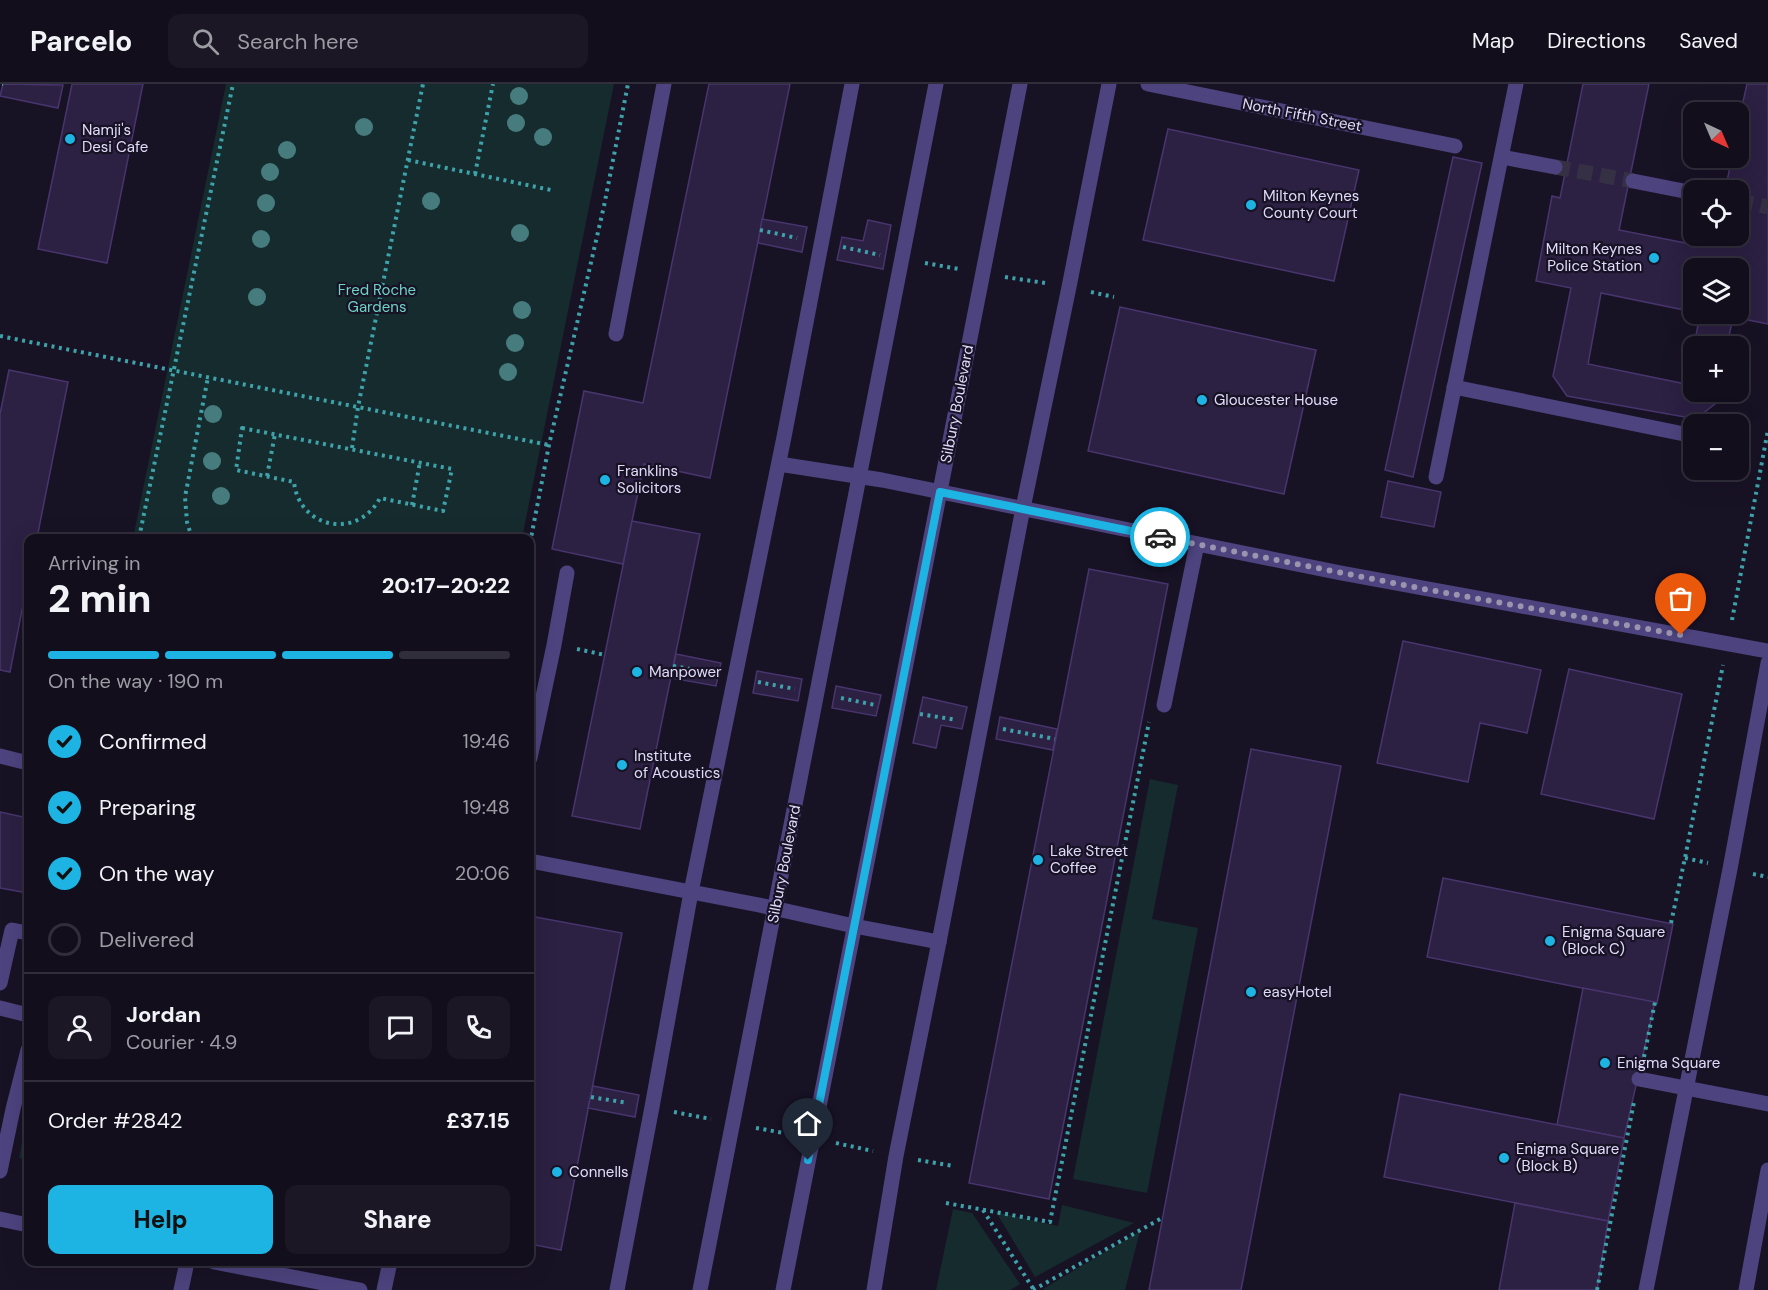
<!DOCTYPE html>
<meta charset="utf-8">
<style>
body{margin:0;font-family:"DM Sans",sans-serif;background:#1b1725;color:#f1f3f6;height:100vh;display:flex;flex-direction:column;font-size:22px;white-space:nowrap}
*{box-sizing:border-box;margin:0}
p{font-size:20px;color:#9c9ca3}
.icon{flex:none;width:33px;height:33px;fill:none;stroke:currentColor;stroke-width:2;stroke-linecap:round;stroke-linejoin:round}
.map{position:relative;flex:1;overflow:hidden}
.panel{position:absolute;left:24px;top:450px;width:510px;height:732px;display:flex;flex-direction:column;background:#120e1c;border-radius:12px;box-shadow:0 6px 24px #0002,0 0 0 2px #312e3b}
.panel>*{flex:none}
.needle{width:39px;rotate:136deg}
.tools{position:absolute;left:1683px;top:18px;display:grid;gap:12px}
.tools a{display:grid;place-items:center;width:66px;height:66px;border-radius:12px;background:#120e1c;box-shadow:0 6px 24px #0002,0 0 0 2px #312e3b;font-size:30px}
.pin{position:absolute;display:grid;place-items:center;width:51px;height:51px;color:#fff;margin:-62px -26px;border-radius:50% 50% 50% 0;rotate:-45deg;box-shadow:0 0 6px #0007}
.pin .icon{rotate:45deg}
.courier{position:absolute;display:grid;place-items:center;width:60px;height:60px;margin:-30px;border:4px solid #1db4e3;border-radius:50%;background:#fff;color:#222;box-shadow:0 2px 8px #0007}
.summary em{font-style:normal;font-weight:800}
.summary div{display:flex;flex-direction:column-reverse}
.summary{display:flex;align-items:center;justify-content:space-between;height:102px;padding:0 24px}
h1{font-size:39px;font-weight:800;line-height:45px}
.bar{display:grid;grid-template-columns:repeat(4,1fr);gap:9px 6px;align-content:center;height:72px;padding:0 24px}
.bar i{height:8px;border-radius:4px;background:#312e3b}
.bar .on{background:#1db4e3}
.bar p{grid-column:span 4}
.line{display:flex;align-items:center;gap:15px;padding:0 24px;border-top:2px solid #312e3b}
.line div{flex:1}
.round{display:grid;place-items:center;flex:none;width:63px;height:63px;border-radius:12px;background:#1b1725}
ol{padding:0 24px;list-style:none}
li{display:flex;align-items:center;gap:18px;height:66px}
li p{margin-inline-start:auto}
li .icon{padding:6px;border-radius:50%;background:#1db4e3;color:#111;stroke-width:4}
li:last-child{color:#9c9ca3}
li i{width:33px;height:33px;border:3px solid #312e3b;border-radius:50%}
.button{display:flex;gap:12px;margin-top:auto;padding:12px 24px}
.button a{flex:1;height:69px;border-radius:12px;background:#1db4e3;color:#111;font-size:24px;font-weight:800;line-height:69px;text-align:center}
.button a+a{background:#1b1725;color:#f1f3f6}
header{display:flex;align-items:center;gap:36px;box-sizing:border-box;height:84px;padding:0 30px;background:#120e1c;border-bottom:2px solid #312e3b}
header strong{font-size:28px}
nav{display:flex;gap:33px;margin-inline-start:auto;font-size:21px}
.search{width:420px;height:54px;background:#1b1725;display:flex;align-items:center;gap:15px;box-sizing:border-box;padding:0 21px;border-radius:12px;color:#9c9ca3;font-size:22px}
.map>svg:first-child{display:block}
</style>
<header>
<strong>Parcelo</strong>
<div class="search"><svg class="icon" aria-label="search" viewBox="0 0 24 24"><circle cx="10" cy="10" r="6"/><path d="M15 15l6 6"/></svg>Search here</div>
<nav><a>Map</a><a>Directions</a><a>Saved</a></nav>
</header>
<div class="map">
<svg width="1768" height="1206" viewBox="0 0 1768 1206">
<rect width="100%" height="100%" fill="#181225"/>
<g fill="#162b2e">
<polygon points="226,0 614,0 522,454 133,454"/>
<polygon points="1150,695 1178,701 1152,835 1198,844 1147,1109 1073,1095"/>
<polygon points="28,1025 28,1076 19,1074"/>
<polygon points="1062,1121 1134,1139 1035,1193 996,1128 1058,1142"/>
<polygon points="953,1125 972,1129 1020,1200 1010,1206 936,1206"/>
<polygon points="1140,1147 1125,1206 1044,1206 1043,1205"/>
</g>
<g fill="#2c2043" stroke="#48356d" stroke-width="1.5">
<polygon points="3,0 63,1 58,24 0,12"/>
<polygon points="72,0 143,0 107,179 38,165"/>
<polygon points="709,0 790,0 710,394 644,380 623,480 552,465 584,307 643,319"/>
<polygon points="1583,0 1649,0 1619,146 1706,163 1708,152 1738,152 1738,106 1725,106 1732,74 1738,74 1738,40 1747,0 1768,0 1768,240 1733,233 1727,262 1694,262 1700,230 1738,230 1738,184 1694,184 1694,228 1601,209 1588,280 1686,300 1694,264 1694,308 1718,308 1716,319 1696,335 1567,312 1553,292 1571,204 1536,197 1552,112 1560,114"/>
<polygon points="1168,45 1359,86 1334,197 1143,156"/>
<polygon points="1453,73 1482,79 1413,393 1385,386"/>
<polygon points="762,135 807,143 802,168 758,159"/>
<polygon points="868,136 891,141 883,185 837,176 842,153 863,157"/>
<polygon points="1120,223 1316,266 1284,410 1088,367"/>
<polygon points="9,286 68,298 37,454 28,454 28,495 10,588 0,586 0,330"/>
<polygon points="1388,397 1441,408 1434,443 1381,433"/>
<polygon points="632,437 700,450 640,745 572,732"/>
<polygon points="1089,485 1168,500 1049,1115 969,1099"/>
<polygon points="1403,557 1541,586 1527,649 1480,639 1468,698 1377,679"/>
<polygon points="676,570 721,579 716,602 671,594"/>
<polygon points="1569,585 1682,610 1654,735 1541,710"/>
<polygon points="757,587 802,595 798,617 753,609"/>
<polygon points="836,602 881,611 876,632 832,624"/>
<polygon points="923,613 967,623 962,645 941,641 936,664 913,659"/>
<polygon points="1000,633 1057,645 1053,666 996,655"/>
<polygon points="1251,665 1341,682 1241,1206 1149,1206"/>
<polygon points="0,728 28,734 28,809 0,804"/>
<polygon points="1443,794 1673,840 1657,919 1427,873"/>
<polygon points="530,832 622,849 561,1166 530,1160 530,938 534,912 530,911"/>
<polygon points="1583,904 1655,918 1624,1054 1557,1041"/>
<polygon points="593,1002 639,1011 635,1033 588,1024"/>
<polygon points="1400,1010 1624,1054 1608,1137 1384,1093"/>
<polygon points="1515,1119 1608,1137 1597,1206 1499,1206"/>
</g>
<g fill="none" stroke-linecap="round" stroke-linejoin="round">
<g stroke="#363045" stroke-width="15" stroke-dasharray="15 8" stroke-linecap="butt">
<polyline points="1555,83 1633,97"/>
<polyline points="1738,117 1768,123"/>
</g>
<g stroke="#3ea2aa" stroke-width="4" stroke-dasharray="3 4.5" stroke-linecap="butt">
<polyline points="2,0 3,0"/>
<polyline points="408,76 551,106"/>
<polyline points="475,90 493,0"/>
<polyline points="760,146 797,154"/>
<polyline points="843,163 880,171"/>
<polyline points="925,179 959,185"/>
<polyline points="1005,193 1045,199"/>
<polyline points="1091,208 1114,213"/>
<polyline points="0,252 549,361"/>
<path d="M242 344 452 385 443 427 380 414C358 456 299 445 294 398L236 386Z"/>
<polyline points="352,364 358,323 423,0"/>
<polyline points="267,392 275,350"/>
<polyline points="412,421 420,378"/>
<polyline points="139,454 233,0"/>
<polyline points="192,454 187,438 185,413 208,293"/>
<polyline points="530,459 549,361 604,122 628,0"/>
<polyline points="1732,536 1768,346"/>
<polyline points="577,565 605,571"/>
<polyline points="673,582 713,589"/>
<polyline points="758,598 795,605"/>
<polyline points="841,614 875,621"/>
<polyline points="920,630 957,636"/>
<polyline points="1003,645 1055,655"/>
<polyline points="1685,774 1708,779"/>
<polyline points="1753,790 1768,793"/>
<polyline points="1671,839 1685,774 1723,581"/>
<polyline points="1644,973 1655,918"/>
<polyline points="591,1013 628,1019"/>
<polyline points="674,1028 711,1035"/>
<polyline points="756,1044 790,1050"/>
<polyline points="836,1059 873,1067"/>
<polyline points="918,1076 953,1082"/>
<polyline points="946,1119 1050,1138 1149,638"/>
<polyline points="983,1126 1034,1206"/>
<polyline points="1033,1206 1162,1134"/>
<polyline points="1597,1206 1634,1018"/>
</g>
<g stroke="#4d437e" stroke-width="15">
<polyline points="1148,0 1455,62"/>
<polyline points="1502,73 1555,83"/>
<polyline points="1633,97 1694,109"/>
<polyline points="616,250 664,0"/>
<polyline points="1454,303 1694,352"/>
<polyline points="779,380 882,396 1341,489 1768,567"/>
<polyline points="1436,393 1516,0"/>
<polyline points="1164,621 1197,460"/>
<polyline points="0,672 28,679"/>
<polyline points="530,674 554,561 567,489"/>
<polyline points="530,777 759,821 854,842 939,858"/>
<polyline points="0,899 12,846 28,849"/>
<polyline points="0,924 28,931"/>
<polyline points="1639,995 1768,1020"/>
<polyline points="0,1087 13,1025 28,966"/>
<polyline points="0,1135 28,1141"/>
<polyline points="214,1178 360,1206"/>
<polyline points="181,1206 187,1178"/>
<polyline points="384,1206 390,1178"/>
<polyline points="617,1206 652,1023 691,808 784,353 852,0"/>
<polyline points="700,1206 936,0"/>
<polyline points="783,1206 1020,0"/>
<polyline points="874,1206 896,1072 939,858 1023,424 1069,203 1109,0"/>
<polyline points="1646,1206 1730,785 1768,579"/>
<polyline points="1746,1206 1768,1086"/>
</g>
</g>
<g fill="#477c7e">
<circle cx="519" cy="12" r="9"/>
<circle cx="516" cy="39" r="9"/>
<circle cx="364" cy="43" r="9"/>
<circle cx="543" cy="53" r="9"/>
<circle cx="287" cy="66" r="9"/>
<circle cx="270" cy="88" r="9"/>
<circle cx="431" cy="117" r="9"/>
<circle cx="266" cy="119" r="9"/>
<circle cx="520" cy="149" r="9"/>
<circle cx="261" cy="155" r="9"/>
<circle cx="257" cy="213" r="9"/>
<circle cx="522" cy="226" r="9"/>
<circle cx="515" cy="259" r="9"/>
<circle cx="508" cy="288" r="9"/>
<circle cx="213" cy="330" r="9"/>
<circle cx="212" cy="377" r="9"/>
<circle cx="221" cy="412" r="9"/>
</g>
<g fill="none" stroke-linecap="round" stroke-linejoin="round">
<polyline stroke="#9b94af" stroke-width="6" stroke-dasharray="0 10.8" points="1160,453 1424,505 1681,551"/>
<polyline stroke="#1db4e3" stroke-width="8" points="808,1076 940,408 1160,453"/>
</g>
<g fill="#1db4e3" stroke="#181225" stroke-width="2">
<circle cx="70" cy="55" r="6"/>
<circle cx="1251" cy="121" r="6"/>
<circle cx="1654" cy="174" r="6"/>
<circle cx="1202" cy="316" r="6"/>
<circle cx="605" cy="396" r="6"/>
<circle cx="637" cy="588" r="6"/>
<circle cx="622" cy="681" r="6"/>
<circle cx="1038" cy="776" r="6"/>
<circle cx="1550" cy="857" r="6"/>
<circle cx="1251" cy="908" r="6"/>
<circle cx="1605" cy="979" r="6"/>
<circle cx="1504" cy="1074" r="6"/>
<circle cx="557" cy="1088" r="6"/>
</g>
<g text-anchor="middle" stroke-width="4.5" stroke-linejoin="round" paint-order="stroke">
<g font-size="15" fill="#e2dafa" stroke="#181225">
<text transform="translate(1302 31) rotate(11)" y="5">North Fifth Street</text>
<text transform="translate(957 320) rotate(-79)" y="5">Silbury Boulevard</text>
<text transform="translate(784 780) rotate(-79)" y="5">Silbury Boulevard</text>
</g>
<g font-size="15" fill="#e2dafa" stroke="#181225" text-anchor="start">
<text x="82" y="51">Namji's<tspan x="82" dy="17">Desi Cafe</tspan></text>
<text x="1263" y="117">Milton Keynes<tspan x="1263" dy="17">County Court</tspan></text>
<text x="1642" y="170" text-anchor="end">Milton Keynes<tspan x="1642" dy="17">Police Station</tspan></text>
<text x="1214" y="321">Gloucester House</text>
<text x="617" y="392">Franklins<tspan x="617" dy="17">Solicitors</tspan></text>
<text x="649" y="593">Manpower</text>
<text x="634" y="677">Institute<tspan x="634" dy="17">of Acoustics</tspan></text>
<text x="1050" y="772">Lake Street<tspan x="1050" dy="17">Coffee</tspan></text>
<text x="1562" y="853">Enigma Square<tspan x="1562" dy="17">(Block C)</tspan></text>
<text x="1263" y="913">easyHotel</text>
<text x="1617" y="984">Enigma Square</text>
<text x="1516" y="1070">Enigma Square<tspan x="1516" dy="17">(Block B)</tspan></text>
<text x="569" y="1093">Connells</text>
</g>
<g font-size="15" fill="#6ed2c7" stroke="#181225">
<text x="377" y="211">Fred Roche<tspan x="377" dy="17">Gardens</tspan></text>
</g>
</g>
</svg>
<div class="tools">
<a><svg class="needle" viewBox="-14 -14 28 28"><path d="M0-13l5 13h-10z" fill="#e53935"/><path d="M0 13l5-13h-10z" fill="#9c9ca3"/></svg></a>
<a><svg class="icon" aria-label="locate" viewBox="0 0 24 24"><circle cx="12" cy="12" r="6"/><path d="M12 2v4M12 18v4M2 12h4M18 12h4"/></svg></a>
<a><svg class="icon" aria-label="layers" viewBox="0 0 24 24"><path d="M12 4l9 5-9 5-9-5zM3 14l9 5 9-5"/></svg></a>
<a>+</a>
<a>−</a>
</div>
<div class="pin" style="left:1681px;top:551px;background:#ea580c"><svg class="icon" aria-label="bag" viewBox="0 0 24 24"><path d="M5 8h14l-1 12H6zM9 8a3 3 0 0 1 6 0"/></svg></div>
<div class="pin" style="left:808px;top:1076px;background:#1f2937"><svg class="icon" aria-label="home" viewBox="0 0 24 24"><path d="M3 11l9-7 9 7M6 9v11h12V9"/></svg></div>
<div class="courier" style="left:1160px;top:453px"><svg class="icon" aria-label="car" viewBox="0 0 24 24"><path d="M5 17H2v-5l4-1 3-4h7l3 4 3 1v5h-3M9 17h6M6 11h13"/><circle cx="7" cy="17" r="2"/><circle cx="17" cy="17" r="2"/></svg></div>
<section class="panel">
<div class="summary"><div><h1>2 min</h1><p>Arriving in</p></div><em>20:17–20:22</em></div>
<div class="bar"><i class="on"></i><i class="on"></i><i class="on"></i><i></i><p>On the way · 190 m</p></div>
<ol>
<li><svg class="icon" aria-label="check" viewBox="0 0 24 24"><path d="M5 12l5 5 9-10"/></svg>Confirmed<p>19:46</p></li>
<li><svg class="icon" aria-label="check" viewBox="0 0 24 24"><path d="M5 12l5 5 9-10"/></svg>Preparing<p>19:48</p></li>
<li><svg class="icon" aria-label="check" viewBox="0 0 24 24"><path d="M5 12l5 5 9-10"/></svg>On the way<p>20:06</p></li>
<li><i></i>Delivered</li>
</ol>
<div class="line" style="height:108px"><a class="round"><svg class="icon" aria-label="person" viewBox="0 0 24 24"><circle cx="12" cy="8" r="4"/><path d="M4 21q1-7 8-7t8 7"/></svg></a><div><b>Jordan</b><p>Courier · 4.9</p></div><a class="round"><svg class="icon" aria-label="chat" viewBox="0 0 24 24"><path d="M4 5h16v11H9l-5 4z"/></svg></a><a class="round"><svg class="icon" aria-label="phone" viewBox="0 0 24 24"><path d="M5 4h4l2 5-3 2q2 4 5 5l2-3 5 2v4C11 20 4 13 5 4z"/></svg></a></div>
<div class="line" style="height:78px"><div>Order #2842</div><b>£37.15</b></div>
<div class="button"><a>Help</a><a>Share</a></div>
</section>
</div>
